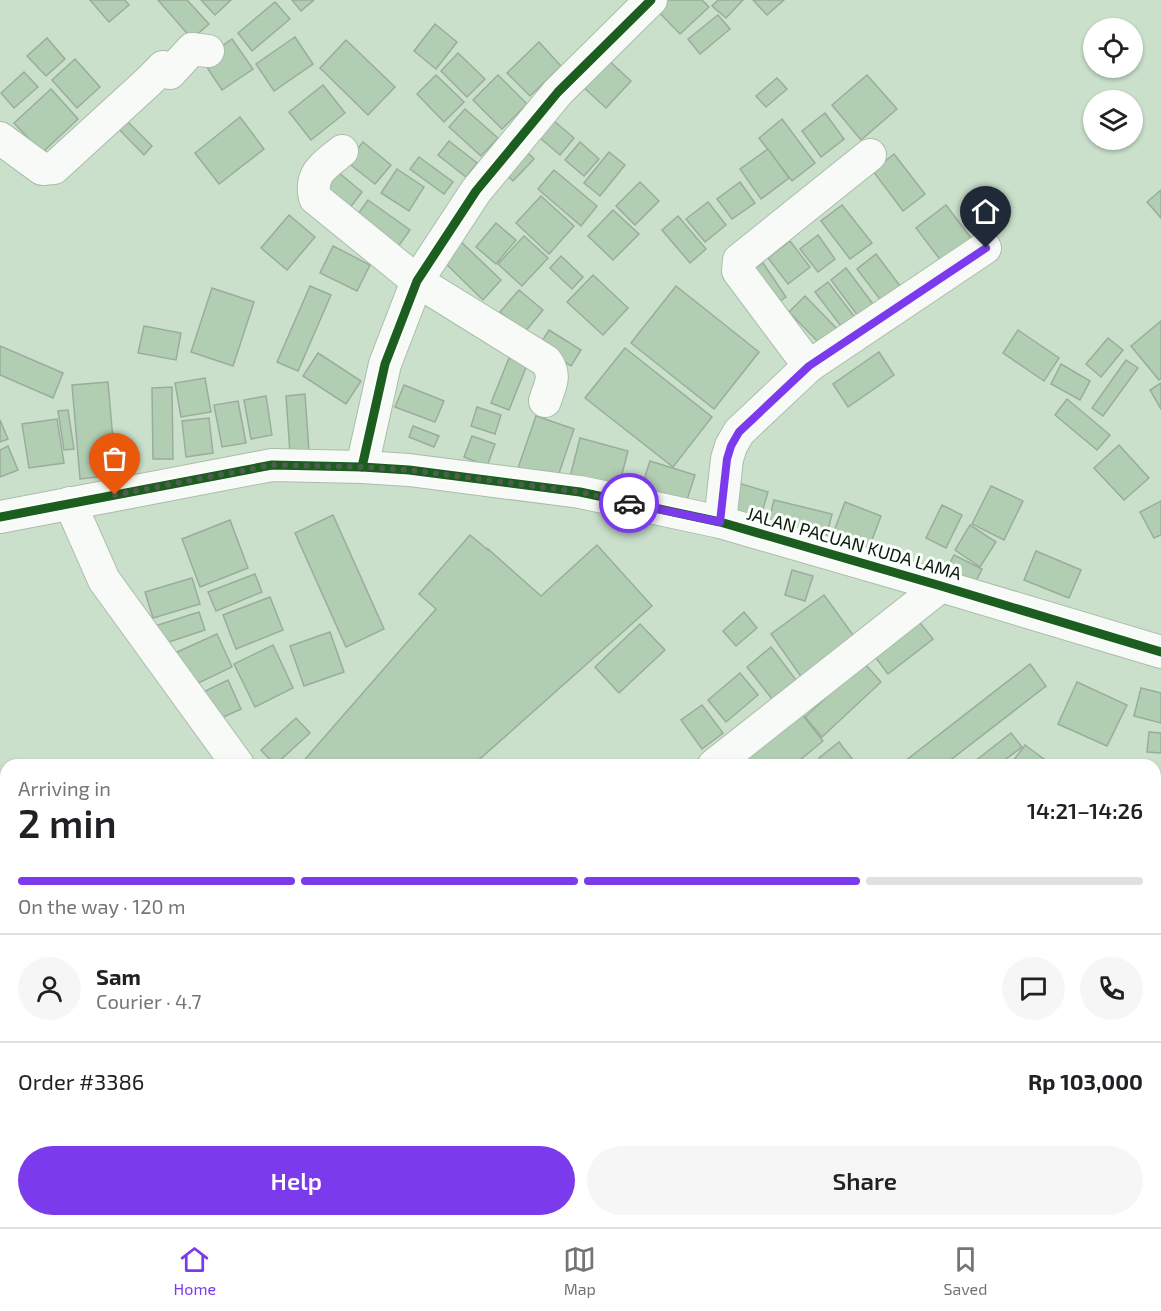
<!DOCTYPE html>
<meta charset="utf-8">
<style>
body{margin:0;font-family:"Exo 2",sans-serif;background:#f6f6f6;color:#202124;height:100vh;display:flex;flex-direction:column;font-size:22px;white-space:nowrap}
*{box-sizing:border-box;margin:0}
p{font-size:20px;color:#757577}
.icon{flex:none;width:33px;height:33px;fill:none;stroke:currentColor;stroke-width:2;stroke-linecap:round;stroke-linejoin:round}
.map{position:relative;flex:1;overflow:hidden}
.details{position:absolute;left:0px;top:759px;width:1161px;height:468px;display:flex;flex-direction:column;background:#fff;border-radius:18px 18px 0 0;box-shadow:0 2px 4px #0004}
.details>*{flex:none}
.fabs{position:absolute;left:1083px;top:18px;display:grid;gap:12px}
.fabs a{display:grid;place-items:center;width:60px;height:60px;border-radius:50%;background:#fff;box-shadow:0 2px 4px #0004;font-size:30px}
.pin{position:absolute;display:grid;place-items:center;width:51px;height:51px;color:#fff;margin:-62px -26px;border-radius:50% 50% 50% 0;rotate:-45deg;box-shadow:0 0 6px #0007}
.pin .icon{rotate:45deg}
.courier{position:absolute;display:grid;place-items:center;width:60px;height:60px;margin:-30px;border:4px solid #7c3aed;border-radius:50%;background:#fff;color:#222;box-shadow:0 2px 8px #0007}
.overview em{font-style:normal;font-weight:600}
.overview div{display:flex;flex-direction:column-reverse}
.overview{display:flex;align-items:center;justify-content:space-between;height:102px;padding:0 18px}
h1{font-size:39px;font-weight:600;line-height:45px}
.bar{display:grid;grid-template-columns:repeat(4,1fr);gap:9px 6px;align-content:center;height:72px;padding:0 18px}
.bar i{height:8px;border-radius:4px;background:#e0e0e0}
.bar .selected{background:#7c3aed}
.bar p{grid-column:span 4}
.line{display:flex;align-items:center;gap:15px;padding:0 18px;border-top:2px solid #e0e0e0}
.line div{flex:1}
.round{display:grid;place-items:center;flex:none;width:63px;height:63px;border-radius:32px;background:#f6f6f6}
.cta{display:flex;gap:12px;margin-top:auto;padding:12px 18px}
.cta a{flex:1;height:69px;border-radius:36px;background:#7c3aed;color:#fff;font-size:24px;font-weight:600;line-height:69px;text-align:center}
.cta a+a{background:#f6f6f6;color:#202124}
.dock{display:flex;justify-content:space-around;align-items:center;height:84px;border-top:2px solid #e0e0e0;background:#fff;font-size:16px;color:#757577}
.dock a{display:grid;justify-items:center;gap:3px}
.dock .selected{color:#7c3aed}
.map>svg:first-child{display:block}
</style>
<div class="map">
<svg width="1161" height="1227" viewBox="0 0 1161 1227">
<rect width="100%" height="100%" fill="#cae0cb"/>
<g fill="#b1ceb3" stroke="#9bac9c" stroke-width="1.5">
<polygon points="90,0 125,0 129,5 109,22"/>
<polygon points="158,0 187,0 209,24 192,39"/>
<polygon points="201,0 231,0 215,15"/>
<polygon points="292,0 314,0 301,11"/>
<polygon points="660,0 702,0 709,7 680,34 653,6"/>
<polygon points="718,0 743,0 726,18 712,6"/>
<polygon points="753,0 784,0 767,15"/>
<polygon points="275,2 290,19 252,51 238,33"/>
<polygon points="718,15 730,29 700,54 688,39"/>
<polygon points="435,24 457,42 436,69 414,51"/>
<polygon points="295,37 313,64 274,91 256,64"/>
<polygon points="47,38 65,59 46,76 27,56"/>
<polygon points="232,39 253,69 222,90 202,60"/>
<polygon points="346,40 395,87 368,115 320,68"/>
<polygon points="539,42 561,66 530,96 507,73"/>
<polygon points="458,53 485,79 467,97 441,71"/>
<polygon points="606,58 631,81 606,108 581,85"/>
<polygon points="75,59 100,87 77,108 52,80"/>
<polygon points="24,72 38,87 14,108 1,93"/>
<polygon points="436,75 464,102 444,122 417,94"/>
<polygon points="498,75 527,104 502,129 473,100"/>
<polygon points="867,75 897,109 861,140 832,105"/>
<polygon points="777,78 787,89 766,107 756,96"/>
<polygon points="323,85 345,113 311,140 289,112"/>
<polygon points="51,89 78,119 42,153 14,123"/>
<polygon points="465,109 498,138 481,156 449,127"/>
<polygon points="119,113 152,146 144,155 111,121"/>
<polygon points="825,113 844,139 821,157 802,131"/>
<polygon points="547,115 574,138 560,155 533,132"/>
<polygon points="240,117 264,149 219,184 195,153"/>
<polygon points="782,119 815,163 792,181 759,138"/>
<polygon points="449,141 477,163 466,177 438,155"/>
<polygon points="363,142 391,165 375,184 347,162"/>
<polygon points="580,142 599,159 584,176 565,160"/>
<polygon points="522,147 534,159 513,181 501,169"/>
<polygon points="768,149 789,178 761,199 740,169"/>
<polygon points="609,152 625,165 600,196 584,183"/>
<polygon points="894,154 925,194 903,211 873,171"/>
<polygon points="419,157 453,182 444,194 410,169"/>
<polygon points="397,169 424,187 409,211 381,193"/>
<polygon points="554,170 597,206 581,226 538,189"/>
<polygon points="338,172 362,192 349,209 324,188"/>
<polygon points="640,182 659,201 635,225 616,206"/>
<polygon points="740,182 755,203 732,219 717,199"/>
<polygon points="1161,190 1161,218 1147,202"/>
<polygon points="541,196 574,226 549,254 516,223"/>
<polygon points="368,200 410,230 395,251 353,221"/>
<polygon points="708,202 726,225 705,242 686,219"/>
<polygon points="842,205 872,243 850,259 821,221"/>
<polygon points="946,205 972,239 942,262 916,228"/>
<polygon points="613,210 639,234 613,260 588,236"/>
<polygon points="289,215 315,237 287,270 261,248"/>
<polygon points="678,216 706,249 690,263 662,230"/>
<polygon points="496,223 516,240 496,264 476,247"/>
<polygon points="818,235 835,259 818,272 800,249"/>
<polygon points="524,236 548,258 522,286 498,264"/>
<polygon points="457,238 501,280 483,300 439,257"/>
<polygon points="790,241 810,267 788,284 768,258"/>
<polygon points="333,246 370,265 357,291 320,273"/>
<polygon points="876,254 904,291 885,306 857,269"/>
<polygon points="561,256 583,277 572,289 550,268"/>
<polygon points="763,263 786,297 771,307 748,273"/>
<polygon points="846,268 879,312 864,324 831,280"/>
<polygon points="593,275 628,308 603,335 567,302"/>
<polygon points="828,282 857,320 844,330 815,292"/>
<polygon points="310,286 331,295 298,371 277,362"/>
<polygon points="676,286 759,352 714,409 631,343"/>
<polygon points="212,288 254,302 233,366 191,352"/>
<polygon points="519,290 543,310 524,333 500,312"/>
<polygon points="805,296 842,334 826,350 789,312"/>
<polygon points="1161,321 1161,379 1159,380 1131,346"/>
<polygon points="144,326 181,333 176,360 138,353"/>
<polygon points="549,330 581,350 571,366 539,346"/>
<polygon points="1018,330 1059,358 1044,381 1003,353"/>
<polygon points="1108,338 1123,350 1101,377 1086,364"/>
<polygon points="0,346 63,373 53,398 0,375"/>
<polygon points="625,348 712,417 673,467 585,398"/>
<polygon points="879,352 894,375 848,407 833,384"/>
<polygon points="318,353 361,381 346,404 303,376"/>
<polygon points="509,358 527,365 509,410 491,403"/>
<polygon points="1126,360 1138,368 1103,416 1092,408"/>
<polygon points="1061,364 1090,381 1080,400 1051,384"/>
<polygon points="205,378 211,412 181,417 175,383"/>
<polygon points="108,382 116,475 80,479 72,385"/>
<polygon points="1161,383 1161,409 1150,390"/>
<polygon points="404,385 444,401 435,422 395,407"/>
<polygon points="172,387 173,459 153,459 152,388"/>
<polygon points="305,394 309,452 290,453 286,396"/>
<polygon points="266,396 272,435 251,439 244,400"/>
<polygon points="1067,399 1110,435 1097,450 1055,415"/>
<polygon points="238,401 246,443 222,447 214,405"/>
<polygon points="477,407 501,415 495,434 471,426"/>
<polygon points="68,410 74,449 64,450 58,411"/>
<polygon points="536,416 574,429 556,482 518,468"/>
<polygon points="209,418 213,453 186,457 182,421"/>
<polygon points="57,419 64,463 29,468 22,424"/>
<polygon points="0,420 8,439 0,442"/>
<polygon points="413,426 439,436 434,447 409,437"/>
<polygon points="472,436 495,444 487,466 464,457"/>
<polygon points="580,438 628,451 617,493 569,481"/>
<polygon points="1119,445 1149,478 1124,500 1094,468"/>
<polygon points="8,446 18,470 0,477 0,450"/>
<polygon points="650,461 695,475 684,509 639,495"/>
<polygon points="738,483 768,492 760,519 729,509"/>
<polygon points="991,486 1023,501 1004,540 972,524"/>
<polygon points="774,500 832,514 825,542 767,528"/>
<polygon points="1161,501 1161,535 1154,538 1140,512"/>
<polygon points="845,502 881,516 867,553 831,539"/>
<polygon points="942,505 962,515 946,548 926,538"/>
<polygon points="333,515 384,629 346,647 295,533"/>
<polygon points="230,520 248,568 200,587 182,539"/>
<polygon points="970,525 996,542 980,567 955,550"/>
<polygon points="470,535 488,550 488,549 541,596 597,545 652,606 473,765 300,765 436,609 419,594"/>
<polygon points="1036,551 1081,570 1069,598 1024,580"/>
<polygon points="954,555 982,569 973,587 945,573"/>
<polygon points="792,570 813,576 805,601 785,595"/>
<polygon points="255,574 262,592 216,611 208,592"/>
<polygon points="192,578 200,604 153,618 145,592"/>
<polygon points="824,595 856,639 802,678 771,634"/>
<polygon points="270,597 283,630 236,649 223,615"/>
<polygon points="199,612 205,630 160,645 155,626"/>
<polygon points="744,612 757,628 736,646 723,631"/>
<polygon points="917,619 933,639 888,674 872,653"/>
<polygon points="640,624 665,650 619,693 595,667"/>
<polygon points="330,632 344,672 304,686 290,646"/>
<polygon points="217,634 232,667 190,687 175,653"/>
<polygon points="273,645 293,688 255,707 234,664"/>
<polygon points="771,647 796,680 772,699 747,667"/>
<polygon points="864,663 881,682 822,737 805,717"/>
<polygon points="1030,664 1046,686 944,765 900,765"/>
<polygon points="740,673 758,695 726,722 708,700"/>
<polygon points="228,680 241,709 210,723 197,695"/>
<polygon points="1077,682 1127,705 1107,746 1058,724"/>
<polygon points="1141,688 1161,693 1161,723 1134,716"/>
<polygon points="702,705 723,733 702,749 681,720"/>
<polygon points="801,713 823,741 794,765 736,765"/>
<polygon points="296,718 310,733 275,765 261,750"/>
<polygon points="1149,732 1161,733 1161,753 1147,752"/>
<polygon points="1011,733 1022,747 998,765 970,765"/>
<polygon points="839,742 857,765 824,765 819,758"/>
<polygon points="1025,745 1052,765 1010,765"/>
<polygon points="4,928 6,930 6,974 0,981 0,932"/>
<polygon points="0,1000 6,1004 6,1025 2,1032 0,1031"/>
<polygon points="1155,1013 1161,1015 1161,1038 1155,1036"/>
<polygon points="1155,1066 1161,1068 1161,1105 1155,1103"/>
<polygon points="0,1095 6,1098 6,1117 0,1126"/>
<polygon points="1155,1107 1161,1109 1161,1136 1155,1133"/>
<polygon points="6,1125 6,1153 0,1149 0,1135"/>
<polygon points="6,1187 6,1214 0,1210 0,1196"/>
<polygon points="21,1221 59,1221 55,1227 24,1227"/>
<polygon points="67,1221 84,1221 88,1224 86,1227 63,1227"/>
<polygon points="105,1221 150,1221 146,1227 104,1227 102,1226"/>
<polygon points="164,1221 195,1221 191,1227 160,1227"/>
<polygon points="205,1221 209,1221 218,1227 201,1227"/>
<polygon points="447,1221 490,1221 486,1227 443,1227"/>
<polygon points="608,1221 638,1221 634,1227 617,1227"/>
<polygon points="642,1221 661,1221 657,1227 638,1227"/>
<polygon points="860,1221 901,1221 916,1227 858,1227"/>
<polygon points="933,1221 980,1221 977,1227 944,1227 933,1222"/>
<polygon points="1097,1221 1128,1221 1125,1227 1111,1227"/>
</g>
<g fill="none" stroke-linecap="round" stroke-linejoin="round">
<defs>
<g id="minor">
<polyline points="0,138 42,169 54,168 148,82 163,67 170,73 192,49 208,51"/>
<path d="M342 151C325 165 309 173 315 198L417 281 546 361C557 376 550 385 545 401"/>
<polyline points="809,366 738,271 739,260 870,155"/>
<polyline points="362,467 385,364 417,281 476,191 558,92 651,0"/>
<polyline points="70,503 104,580 238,765"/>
<polyline points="0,517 272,465 362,467 409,470 580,492 720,522 941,586 1161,652"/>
<polyline points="720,522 727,459 731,446 739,432 809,366 985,248"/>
<polyline points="714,765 941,586"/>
<polyline points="0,1053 6,1057"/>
<polyline points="1155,1151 1161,1154"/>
<polyline points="0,1219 13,1227"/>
<polyline points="272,1221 282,1227"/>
<polyline points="807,1221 817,1227"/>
<polyline points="987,1227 990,1221"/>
</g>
</defs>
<use href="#minor" stroke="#abbcac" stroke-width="34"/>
<use href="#minor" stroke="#f7faf7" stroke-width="32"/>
<defs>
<g id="cycleway">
<polyline points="362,467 385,364 417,281 476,191 558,92 651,0"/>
<polyline points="0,517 272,465 362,467 409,470 580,492 720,522 941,586 1161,652"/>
</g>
</defs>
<use href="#cycleway" stroke="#fbfffb" stroke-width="13"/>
<use href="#cycleway" stroke="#1b5e20" stroke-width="9"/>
</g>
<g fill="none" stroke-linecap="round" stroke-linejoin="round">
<polyline stroke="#4d5e4e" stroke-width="6" stroke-dasharray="0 10.8" points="115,495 272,465 362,467 409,470 580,492 629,503"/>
<polyline stroke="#7c3aed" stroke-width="8" points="629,503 720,522 727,459 731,446 739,432 809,366 986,248"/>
</g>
<g text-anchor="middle" stroke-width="6" stroke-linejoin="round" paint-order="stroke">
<g font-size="18" fill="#0a180b" stroke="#fbfffb">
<text transform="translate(854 544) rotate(16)" y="6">JALAN PACUAN KUDA LAMA</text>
</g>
</g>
</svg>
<div class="fabs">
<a><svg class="icon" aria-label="locate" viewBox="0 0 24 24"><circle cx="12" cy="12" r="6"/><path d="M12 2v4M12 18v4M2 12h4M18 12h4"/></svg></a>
<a><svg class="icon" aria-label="layers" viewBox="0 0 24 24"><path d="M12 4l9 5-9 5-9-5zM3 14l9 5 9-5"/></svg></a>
</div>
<div class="pin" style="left:115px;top:495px;background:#ea580c"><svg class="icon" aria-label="bag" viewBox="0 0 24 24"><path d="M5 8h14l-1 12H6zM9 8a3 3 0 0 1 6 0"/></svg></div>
<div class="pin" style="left:986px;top:248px;background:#1f2937"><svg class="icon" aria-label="home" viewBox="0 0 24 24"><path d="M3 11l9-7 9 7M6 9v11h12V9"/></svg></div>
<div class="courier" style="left:629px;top:503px"><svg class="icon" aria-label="car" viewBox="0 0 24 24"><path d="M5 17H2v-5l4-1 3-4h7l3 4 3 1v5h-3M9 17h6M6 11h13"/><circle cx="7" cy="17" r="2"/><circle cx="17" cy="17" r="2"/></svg></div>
<section class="details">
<div class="overview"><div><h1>2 min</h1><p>Arriving in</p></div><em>14:21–14:26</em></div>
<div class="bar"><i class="selected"></i><i class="selected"></i><i class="selected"></i><i></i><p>On the way · 120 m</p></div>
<div class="line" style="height:108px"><a class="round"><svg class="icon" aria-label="person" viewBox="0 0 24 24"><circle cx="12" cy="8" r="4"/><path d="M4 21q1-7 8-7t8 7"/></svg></a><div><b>Sam</b><p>Courier · 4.7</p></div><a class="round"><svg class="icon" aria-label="chat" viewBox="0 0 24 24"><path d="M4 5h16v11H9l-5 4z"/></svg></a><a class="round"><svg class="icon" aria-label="phone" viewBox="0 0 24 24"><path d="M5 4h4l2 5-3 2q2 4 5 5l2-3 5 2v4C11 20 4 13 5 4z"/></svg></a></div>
<div class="line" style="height:78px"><div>Order #3386</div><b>Rp 103,000</b></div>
<div class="cta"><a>Help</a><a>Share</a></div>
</section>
</div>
<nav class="dock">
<a class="selected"><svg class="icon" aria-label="home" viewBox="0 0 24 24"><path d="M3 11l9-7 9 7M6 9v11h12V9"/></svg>Home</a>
<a><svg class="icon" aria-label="map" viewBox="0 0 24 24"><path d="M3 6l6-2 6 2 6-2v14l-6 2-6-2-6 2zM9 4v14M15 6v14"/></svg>Map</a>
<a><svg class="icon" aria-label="saved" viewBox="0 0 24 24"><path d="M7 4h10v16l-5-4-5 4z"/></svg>Saved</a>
</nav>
